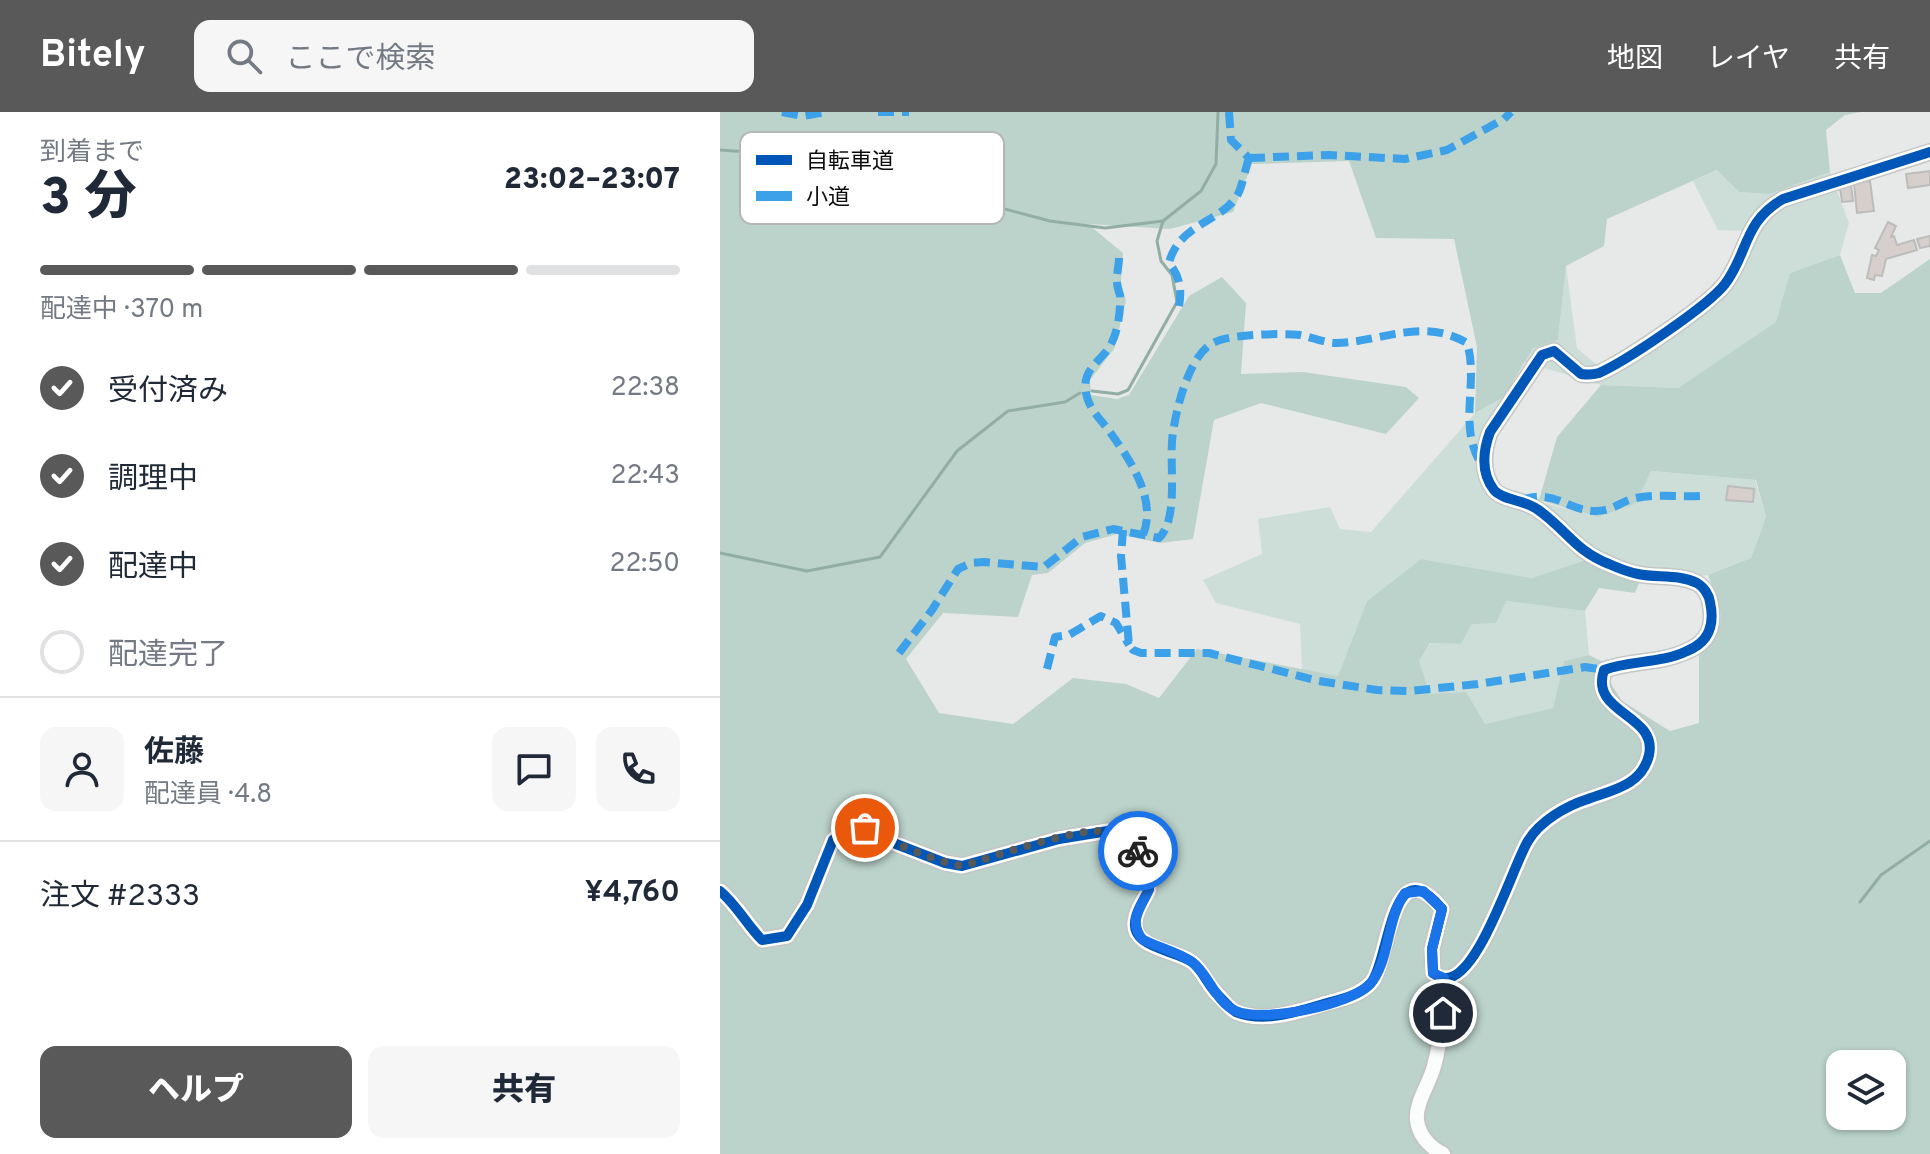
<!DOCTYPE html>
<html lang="ja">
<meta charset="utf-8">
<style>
body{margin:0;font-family:Overpass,"Noto Sans JP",sans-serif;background:#f6f6f7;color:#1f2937;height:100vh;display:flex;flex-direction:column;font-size:30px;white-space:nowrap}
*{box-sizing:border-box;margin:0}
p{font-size:26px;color:#747a83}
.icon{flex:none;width:44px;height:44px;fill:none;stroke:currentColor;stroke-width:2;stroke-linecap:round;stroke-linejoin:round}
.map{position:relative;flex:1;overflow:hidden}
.side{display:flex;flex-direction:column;background:#fff;width:720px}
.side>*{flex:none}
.buttons{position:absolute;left:1106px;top:938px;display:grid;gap:16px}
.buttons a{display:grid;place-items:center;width:80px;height:80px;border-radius:16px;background:#fff;box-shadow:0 2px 6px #0004;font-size:40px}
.pin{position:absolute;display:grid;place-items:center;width:68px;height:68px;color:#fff;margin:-34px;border:4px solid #fff;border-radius:50%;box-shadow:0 2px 8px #0007}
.courier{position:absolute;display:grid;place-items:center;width:80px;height:80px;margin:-40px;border:6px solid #1a73e8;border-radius:50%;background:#fff;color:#222;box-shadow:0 2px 10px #0007}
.head em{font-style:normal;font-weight:800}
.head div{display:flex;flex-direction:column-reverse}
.head{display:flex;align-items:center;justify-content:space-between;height:136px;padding:0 40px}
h1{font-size:52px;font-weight:800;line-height:60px}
.bar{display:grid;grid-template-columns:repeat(4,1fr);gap:12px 8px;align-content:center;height:96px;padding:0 40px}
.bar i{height:10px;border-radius:6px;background:#e0e1e3}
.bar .selected{background:#585958}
.bar p{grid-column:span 4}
.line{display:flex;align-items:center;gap:20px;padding:0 40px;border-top:2px solid #e0e1e3}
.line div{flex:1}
.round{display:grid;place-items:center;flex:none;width:84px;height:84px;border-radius:16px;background:#f6f6f7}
ol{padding:0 40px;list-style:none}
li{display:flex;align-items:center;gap:24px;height:88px}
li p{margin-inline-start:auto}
li .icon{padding:8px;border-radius:50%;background:#585958;color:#fff;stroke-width:4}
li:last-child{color:#747a83}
li i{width:44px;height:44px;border:4px solid #e0e1e3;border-radius:50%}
.cta{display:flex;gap:16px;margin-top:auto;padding:16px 40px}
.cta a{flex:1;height:92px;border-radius:16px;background:#585958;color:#fff;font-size:32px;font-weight:800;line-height:92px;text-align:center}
.cta a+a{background:#f6f6f7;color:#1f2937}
header{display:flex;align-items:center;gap:48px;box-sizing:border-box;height:112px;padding:0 40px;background:#585958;color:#fff}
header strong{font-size:38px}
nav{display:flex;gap:44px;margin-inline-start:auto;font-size:28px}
.search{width:560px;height:72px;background:#f6f6f7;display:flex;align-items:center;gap:20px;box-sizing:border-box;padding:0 28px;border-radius:16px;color:#747a83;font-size:30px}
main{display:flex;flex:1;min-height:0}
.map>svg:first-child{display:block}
</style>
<header>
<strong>Bitely</strong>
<div class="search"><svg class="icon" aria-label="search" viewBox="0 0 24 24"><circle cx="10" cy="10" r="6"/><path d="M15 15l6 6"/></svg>ここで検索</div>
<nav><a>地図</a><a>レイヤ</a><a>共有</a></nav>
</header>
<main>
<section class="side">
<div class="head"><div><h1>3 分</h1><p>到着まで</p></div><em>23:02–23:07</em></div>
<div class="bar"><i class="selected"></i><i class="selected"></i><i class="selected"></i><i></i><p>配達中 · 370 m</p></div>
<ol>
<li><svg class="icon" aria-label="check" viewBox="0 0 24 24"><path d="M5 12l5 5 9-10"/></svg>受付済み<p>22:38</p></li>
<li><svg class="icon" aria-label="check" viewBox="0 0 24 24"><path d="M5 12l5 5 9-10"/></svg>調理中<p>22:43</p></li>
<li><svg class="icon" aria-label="check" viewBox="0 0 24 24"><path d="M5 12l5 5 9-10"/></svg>配達中<p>22:50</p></li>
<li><i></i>配達完了</li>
</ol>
<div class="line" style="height:144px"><a class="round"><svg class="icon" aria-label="person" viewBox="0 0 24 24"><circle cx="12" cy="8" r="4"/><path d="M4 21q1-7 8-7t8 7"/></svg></a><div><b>佐藤</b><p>配達員 · 4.8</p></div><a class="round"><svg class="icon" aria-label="chat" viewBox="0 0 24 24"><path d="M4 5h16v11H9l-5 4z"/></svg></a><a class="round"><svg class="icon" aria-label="phone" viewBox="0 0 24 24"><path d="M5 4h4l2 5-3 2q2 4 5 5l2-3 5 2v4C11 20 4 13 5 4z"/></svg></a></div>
<div class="line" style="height:104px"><div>注文 #2333</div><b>¥4,760</b></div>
<div class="cta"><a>ヘルプ</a><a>共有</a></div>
</section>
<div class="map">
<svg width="1210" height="1042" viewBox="0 0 1210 1042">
<rect width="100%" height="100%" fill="#e7e9e8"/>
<g fill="#ccded7">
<polygon points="998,58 1019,80 1050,82 1110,60 1129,111 1120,143 1070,161 1057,210 958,276 881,273 804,250 813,235 838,228 846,154 857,236 878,254 999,175 1025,119 998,118 973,69"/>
<polygon points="784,285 769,341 780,380 878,405 915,392 930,359 1035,368 1046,405 1031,446 988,463 920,469 866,448 812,466 701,447 647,489 618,564 582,558 580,512 496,491 483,468 542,442 538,407 610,395 620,417 651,420 755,301"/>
<polygon points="786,489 865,499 869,543 844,549 833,596 765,612 710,582 698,549 711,531 741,532 752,512"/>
</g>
<path fill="#bbd3cb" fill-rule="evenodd" d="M0 0H1142L1125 3 1106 18 1110 60 1050 82 1019 80 997 58 887 107 884 134 846 154 838 228 813 236 784 285 755 301 757 235 734 127 656 126 629 49 532 52 513 100 450 117 368 112 403 141 401 169 406 189 394 237 370 268 371 283 397 287 409 283 469 184 502 165 526 191 521 262 583 260 686 275 699 286 666 322 541 291 494 308 473 427 440 431 397 422 365 431 328 461 312 463 298 505 223 501 186 547 219 601 293 612 353 566 406 572 439 586 477 537 618 564 647 489 701 447 812 466 866 448 920 469 915 481 879 476 865 499 786 489 776 511 752 512 741 532 710 531 699 549 710 582 746 580 765 612 833 596 844 549 869 543 895 556 889 569 902 589 950 619 979 611V543C1009 509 1004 504 988 463L1031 446 1046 405 1036 368 931 359 915 392 878 405 819 388 837 325 881 273 958 276 1056 210 1070 161 1120 143 1135 181H1161L1210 147V1042H0ZM1120 952H1172V1004H1120Z"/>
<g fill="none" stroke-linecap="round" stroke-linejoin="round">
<g stroke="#92aea4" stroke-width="3">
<polyline points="0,38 58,42 103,55 149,41 200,58 224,81 330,109 385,116 443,109"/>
<polyline points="372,279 398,282 408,278 457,190 452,163 441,149 437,129 443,109 481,79 496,52 498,0"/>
<polyline points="0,441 87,459 160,445 237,339 288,299 345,290 360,281"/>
<polyline points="1140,790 1161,763 1210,729"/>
</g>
</g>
<g fill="#d6cfcc" stroke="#bcbcbc" stroke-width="2">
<polygon points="1210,59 1210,73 1188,76 1186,62"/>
<polygon points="1150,69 1154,99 1137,101 1134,71"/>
<polygon points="1131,74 1133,89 1122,90 1120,75"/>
<polygon points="1168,110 1176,114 1171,125 1174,124 1177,133 1194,128 1197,138 1166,147 1162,164 1155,163 1154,168 1147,166 1152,143 1156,144 1159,138 1155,136"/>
<polygon points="1210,124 1210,134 1200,136 1197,127"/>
<polygon points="1008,374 1034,377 1033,390 1006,388"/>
</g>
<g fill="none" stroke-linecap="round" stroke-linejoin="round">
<defs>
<g id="minor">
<path d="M0 779C17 793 26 812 42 828L67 824 87 793 113 728 122 720 134 715 145 716 176 732 225 751 242 754 339 727 388 719 400 723 416 736 423 746 429 777C425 787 418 795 416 805 407 836 454 837 472 850 483 858 488 874 498 883 503 888 510 897 516 900 548 913 587 896 618 888 630 885 643 880 651 871 670 849 670 733 722 797L712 837 713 861C716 863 720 866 724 866 758 870 793 753 808 729 820 709 846 694 868 687 893 678 922 673 929 643 938 602 869 602 884 558 910 548 940 552 967 539 989 530 995 513 990 490 989 483 984 475 977 471 959 462 937 466 918 462 908 460 898 456 889 452 855 439 845 416 817 397 805 388 782 388 774 378 761 361 763 339 770 320L822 243 834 239 861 262C868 263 872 263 879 261 906 249 988 194 1005 172 1029 140 1023 110 1063 87L1210 40"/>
<path d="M723 1042C710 1035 699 1024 697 1008 695 991 710 971 714 954 722 926 723 896 724 866"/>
</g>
</defs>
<use href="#minor" stroke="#c4c6c5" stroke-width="18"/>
<use href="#minor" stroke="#fbfcfc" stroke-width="14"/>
<g stroke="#3ca1e9" stroke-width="8" stroke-dasharray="16 8" stroke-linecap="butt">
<polyline points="62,0 83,4 106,0"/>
<polyline points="158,0 189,0"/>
<polyline points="509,0 511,28 529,46"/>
<polyline points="529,46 609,43 685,47 727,38 784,7 791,0"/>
<path d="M399 146C399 154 396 163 397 171 397 173 399 181 400 183 401 196 398 220 391 232 381 251 359 257 367 285 370 297 379 306 387 316 408 345 438 386 423 423"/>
<path d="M459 194C462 178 460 164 449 151 459 111 503 110 518 82 523 72 525 57 529 46"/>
<path d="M801 388C837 377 843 397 874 399 893 400 902 388 916 386 936 382 959 385 980 384"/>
<polyline points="403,418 401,444 409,533 413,538 421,541 489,541 599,569 657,578 690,579 758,572 865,555 884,558"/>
<path d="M179 541 212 498 238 457 251 451 264 450 324 455 362 425 393 417 439 426C460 406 448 349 453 320 456 302 460 284 467 267 472 254 481 236 495 230 512 222 562 221 580 223 592 225 604 231 616 231 661 230 703 205 747 231 759 269 738 312 760 350"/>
<polyline points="327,557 335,525 349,523 381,504 396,511 409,533"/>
</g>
<defs>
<path id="cycleway" d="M0 779C17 793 26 812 42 828L67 824 87 793 113 728 122 720 134 715 145 716 176 732 225 751 242 754 339 727 388 719 400 723 416 736 423 746 429 777C425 787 418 795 416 805 407 836 454 837 472 850 483 858 488 874 498 883 503 888 510 897 516 900 548 913 587 896 618 888 630 885 643 880 651 871 670 849 670 733 722 797L712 837 713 861C716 863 720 866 724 866 758 870 793 753 808 729 820 709 846 694 868 687 893 678 922 673 929 643 938 602 869 602 884 558 910 548 940 552 967 539 989 530 995 513 990 490 989 483 984 475 977 471 959 462 937 466 918 462 908 460 898 456 889 452 855 439 845 416 817 397 805 388 782 388 774 378 761 361 763 339 770 320L822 243 834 239 861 262C868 263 872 263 879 261 906 249 988 194 1005 172 1029 140 1023 110 1063 87L1210 40"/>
</defs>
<use href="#cycleway" stroke="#fff" stroke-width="15"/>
<use href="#cycleway" stroke="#0057b8" stroke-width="10"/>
</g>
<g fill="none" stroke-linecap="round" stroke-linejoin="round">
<path stroke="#585958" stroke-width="8" stroke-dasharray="0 14.4" d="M145 716C176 732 208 747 242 754 277 744 354 716 387 719 399 721 411 730 418 739"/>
<path stroke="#1a73e8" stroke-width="10" d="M418 739 423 746 429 777C421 796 408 808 422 827 438 836 457 839 472 850 489 862 495 890 516 899 543 911 630 893 650 872 670 850 666 808 685 781L703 779 722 797 712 837 713 861 724 866 723 901"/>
</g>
<rect x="20" y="20" width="264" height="92" rx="12" fill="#fff" stroke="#b6b6b6" stroke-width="2"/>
<rect x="36" y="43" width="36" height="10" fill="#0057b8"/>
<rect x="36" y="79" width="36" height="10" fill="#3ca1e9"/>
<g font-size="22" fill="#0b0c0b">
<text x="86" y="56">自転車道</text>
<text x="86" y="92">小道</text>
</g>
</svg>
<div class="buttons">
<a><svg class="icon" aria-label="layers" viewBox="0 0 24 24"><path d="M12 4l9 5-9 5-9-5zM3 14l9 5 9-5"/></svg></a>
</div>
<div class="pin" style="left:145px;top:716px;background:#ea580c"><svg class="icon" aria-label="bag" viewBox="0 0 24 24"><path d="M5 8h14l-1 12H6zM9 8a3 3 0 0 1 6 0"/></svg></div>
<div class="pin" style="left:723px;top:901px;background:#1f2937"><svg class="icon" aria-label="home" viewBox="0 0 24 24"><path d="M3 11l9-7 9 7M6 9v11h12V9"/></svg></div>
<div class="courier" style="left:418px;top:739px"><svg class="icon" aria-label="bike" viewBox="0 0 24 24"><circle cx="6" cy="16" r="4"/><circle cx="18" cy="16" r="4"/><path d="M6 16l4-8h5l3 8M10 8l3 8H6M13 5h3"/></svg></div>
</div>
</main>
